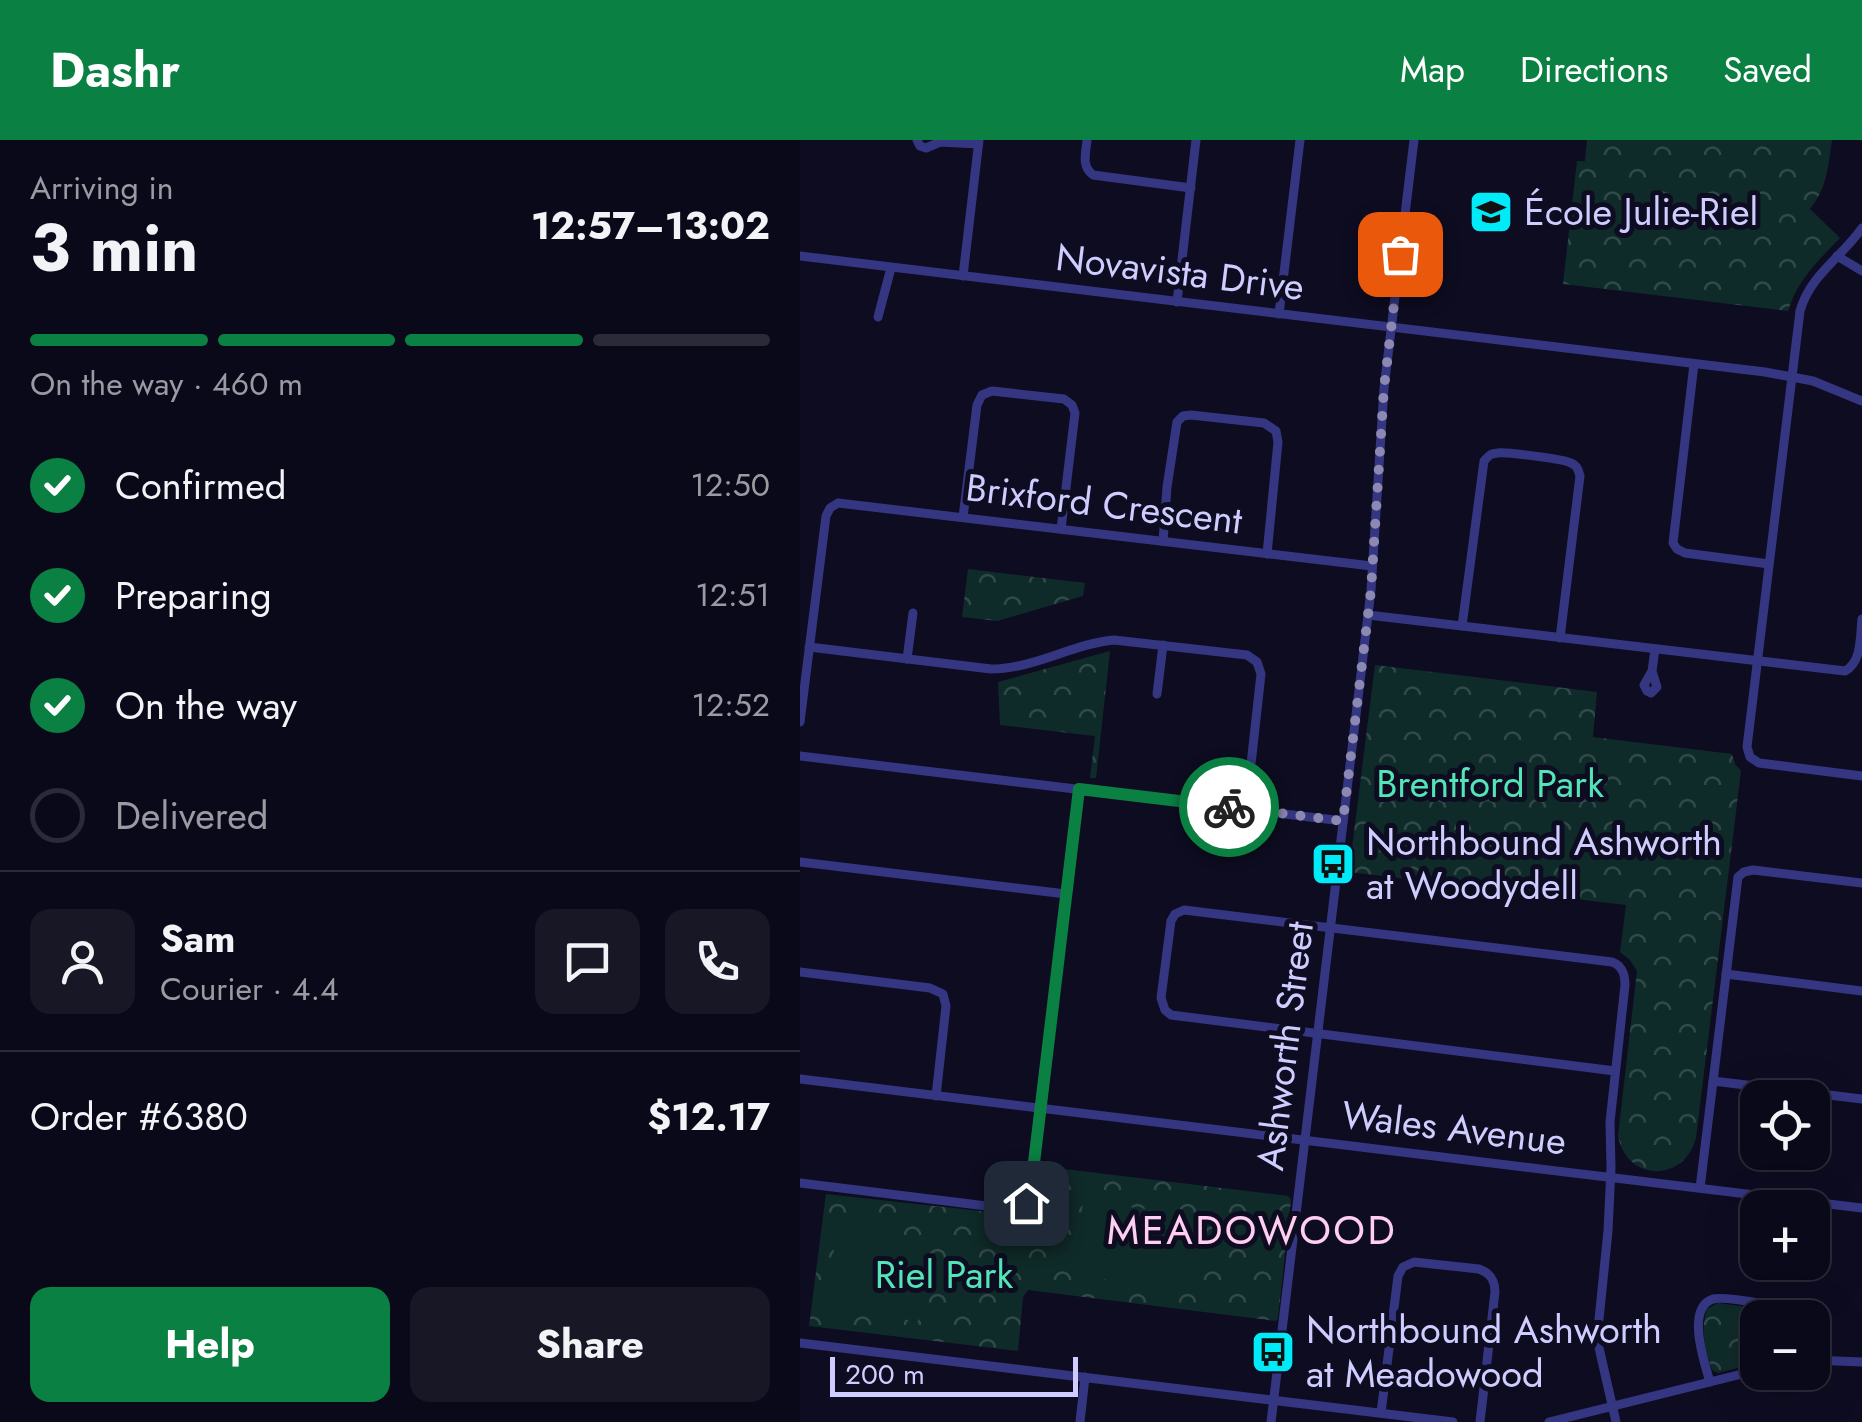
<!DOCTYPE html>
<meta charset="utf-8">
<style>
body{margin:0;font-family:Jost,sans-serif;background:#181726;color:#f1f3f6;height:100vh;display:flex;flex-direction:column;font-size:38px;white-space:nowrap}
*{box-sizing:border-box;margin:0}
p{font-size:32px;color:#999aa2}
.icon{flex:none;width:55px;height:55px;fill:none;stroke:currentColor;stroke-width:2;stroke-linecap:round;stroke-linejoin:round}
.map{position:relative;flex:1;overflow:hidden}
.sheet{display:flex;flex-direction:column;background:#0a0919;width:800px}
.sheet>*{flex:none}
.fabs{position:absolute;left:940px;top:940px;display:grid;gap:20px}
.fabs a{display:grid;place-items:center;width:90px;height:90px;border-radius:20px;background:#0a0919;box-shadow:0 10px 40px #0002,0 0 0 2px #2a2a38;font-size:50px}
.scale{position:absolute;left:30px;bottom:25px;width:248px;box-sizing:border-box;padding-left:10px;border:5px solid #cfccff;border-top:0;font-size:28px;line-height:35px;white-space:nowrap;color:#cfccff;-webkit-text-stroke:8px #0e0c21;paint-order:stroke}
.pin{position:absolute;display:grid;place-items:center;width:85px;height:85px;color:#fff;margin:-42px;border-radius:20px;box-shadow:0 5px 15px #0006}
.courier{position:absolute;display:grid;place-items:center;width:100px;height:100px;margin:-50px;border:8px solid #0b8043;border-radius:50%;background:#fff;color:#222;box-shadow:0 2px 12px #0007}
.head em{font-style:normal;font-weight:700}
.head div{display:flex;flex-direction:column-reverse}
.head{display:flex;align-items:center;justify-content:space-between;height:170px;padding:0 30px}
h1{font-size:65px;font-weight:700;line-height:75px}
.bar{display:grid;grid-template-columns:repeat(4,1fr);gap:15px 10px;align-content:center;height:120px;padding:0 30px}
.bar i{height:12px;border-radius:8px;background:#2a2a38}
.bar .current{background:#0b8043}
.bar p{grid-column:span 4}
.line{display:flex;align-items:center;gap:25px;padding:0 30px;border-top:2px solid #2a2a38}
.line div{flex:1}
.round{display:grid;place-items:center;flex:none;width:105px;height:105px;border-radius:20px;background:#181726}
ol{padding:0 30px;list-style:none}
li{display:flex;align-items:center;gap:30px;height:110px}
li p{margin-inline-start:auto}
li .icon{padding:10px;border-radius:50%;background:#0b8043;color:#fff;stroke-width:4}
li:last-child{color:#999aa2}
li i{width:55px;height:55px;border:5px solid #2a2a38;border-radius:50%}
.action{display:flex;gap:20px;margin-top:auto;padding:20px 30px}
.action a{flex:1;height:115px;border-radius:20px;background:#0b8043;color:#fff;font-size:40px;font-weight:700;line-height:115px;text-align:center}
.action a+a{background:#181726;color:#f1f3f6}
header{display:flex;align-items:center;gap:60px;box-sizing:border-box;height:140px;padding:0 50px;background:#0b8043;color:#fff}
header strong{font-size:48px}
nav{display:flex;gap:55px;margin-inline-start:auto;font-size:35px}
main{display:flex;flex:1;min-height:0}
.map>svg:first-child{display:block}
</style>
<header>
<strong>Dashr</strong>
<nav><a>Map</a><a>Directions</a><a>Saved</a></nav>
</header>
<main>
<section class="sheet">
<div class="head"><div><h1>3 min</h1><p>Arriving in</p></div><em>12:57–13:02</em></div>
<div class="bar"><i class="current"></i><i class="current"></i><i class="current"></i><i></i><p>On the way · 460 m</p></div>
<ol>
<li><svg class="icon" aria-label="check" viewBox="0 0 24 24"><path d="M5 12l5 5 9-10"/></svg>Confirmed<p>12:50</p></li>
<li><svg class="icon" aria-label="check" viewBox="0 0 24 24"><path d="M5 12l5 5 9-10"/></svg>Preparing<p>12:51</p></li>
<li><svg class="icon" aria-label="check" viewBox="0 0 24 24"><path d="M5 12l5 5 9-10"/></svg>On the way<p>12:52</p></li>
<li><i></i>Delivered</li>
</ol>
<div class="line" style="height:180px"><a class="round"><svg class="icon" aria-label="person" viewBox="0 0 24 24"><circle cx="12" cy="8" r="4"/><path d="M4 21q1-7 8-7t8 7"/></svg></a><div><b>Sam</b><p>Courier · 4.4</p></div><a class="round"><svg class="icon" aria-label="chat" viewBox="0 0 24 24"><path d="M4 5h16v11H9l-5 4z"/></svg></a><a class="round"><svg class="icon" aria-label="phone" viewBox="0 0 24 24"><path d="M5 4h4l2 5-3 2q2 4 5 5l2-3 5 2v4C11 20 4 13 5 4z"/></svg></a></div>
<div class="line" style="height:130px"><div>Order #6380</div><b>$12.17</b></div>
<div class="action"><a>Help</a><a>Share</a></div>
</section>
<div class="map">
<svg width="1062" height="1282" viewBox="0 0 1062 1282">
<defs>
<pattern id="park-crowns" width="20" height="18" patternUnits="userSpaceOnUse" patternTransform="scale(2.5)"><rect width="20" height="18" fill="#0f2b29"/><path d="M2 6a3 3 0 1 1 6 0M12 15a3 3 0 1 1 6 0" fill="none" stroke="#314949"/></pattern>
</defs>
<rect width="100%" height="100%" fill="#0e0c21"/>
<g fill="url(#park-crowns)">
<path d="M787 0H1032C1028 27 1027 48 1010 69L1040 98C1018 121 997 140 988 171L763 144 777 21H785Z"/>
<polygon points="168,429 285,443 283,456 197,481 162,477"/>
<polygon points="310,511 296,638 290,638 295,596 200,585 198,542"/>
<path d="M575 525 797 552 793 597 932 614 935 624 941 631 896 998C884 1043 827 1042 818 996L837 831 830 820 820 812 826 765 549 732Z"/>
<path d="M239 1026 488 1056 491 1060 478 1178 476 1181 228 1150 223 1157 218 1211 9 1186 26 1054 217 1075C237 1065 236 1046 239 1026Z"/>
<path d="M918 1163 970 1170 978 1174 980 1177 958 1178 957 1223 918 1233 912 1230C905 1210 900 1189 907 1169Z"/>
</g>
<g fill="#0f2b29">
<polygon points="283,1061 407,1077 398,1151 276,1136"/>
<path d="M49 1077C109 1077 142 1125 118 1181L32 1171 27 1165 38 1079Z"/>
</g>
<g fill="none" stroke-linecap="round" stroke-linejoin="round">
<g stroke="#353682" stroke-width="9">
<polyline points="117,0 120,6 126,8 140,2 178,4"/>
<path d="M287 0C286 13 281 26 293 35L391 48"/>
<path d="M1062 88C1042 117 1010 135 1000 171L947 607 950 617 959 623 1062 636"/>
<polyline points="0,116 965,232 1013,241 1062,261"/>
<polyline points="1037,116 1062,131"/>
<polyline points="163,136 179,0"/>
<polyline points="377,162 396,0"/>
<polyline points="479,174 500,0"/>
<polyline points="78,177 91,128"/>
<polyline points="894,224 873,403 877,409 885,413 969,424"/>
<polyline points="163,377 177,265 182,255 192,251 264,259 272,265 275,273 261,389"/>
<polyline points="363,401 367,347 377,282 383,276 391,275 464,283 476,291 478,302 467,414"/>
<path d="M568 475 1045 531C1062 522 1060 497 1062 479"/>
<path d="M662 486 684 321C690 315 689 314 698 313 707 312 764 319 771 323 778 326 778 330 780 336L760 498"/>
<path d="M9 507 191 529C234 529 272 504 314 500L447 515 457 522 461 534 446 669"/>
<polyline points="107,519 113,473"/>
<polyline points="852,531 857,547 851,553 847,551 844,545 852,531 855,509"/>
<polyline points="357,554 363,505"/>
<polyline points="0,582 26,376 30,368 38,363 572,426"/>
<polyline points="0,616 543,681"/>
<polyline points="0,722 266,754"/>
<polyline points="0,832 130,848 143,854 146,866 136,956"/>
<polyline points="926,834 1062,851"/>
<path d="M815 931 371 875 365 870 361 858 371 781 375 774 384 770 812 822C823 826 825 835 825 845L810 982 811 1028 808 1091 797 1199 816 1282"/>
<polyline points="0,939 1062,1068"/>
<polyline points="913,941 1062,959"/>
<polyline points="0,1043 211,1069 221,1068 228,1061 279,649"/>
<polyline points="900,1048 938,737 944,732 953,730 1062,743"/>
<polyline points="0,1203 653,1282"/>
<polyline points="1012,1220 1062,1222"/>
<path d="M910 1242C905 1224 885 1168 913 1159 926 1156 957 1163 970 1165L979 1168 984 1178"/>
<path d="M581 1273 598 1136 603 1127 614 1122 679 1129C690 1133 695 1140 695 1152L680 1282"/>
<polyline points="280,1282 285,1237"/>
<polyline points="471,1282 571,450 584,248 614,0"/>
<polyline points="749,1282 958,1230"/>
</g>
</g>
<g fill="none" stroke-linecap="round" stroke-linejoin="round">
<polyline stroke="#8b89b1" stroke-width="10" stroke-dasharray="0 18" points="429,667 543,681 571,450 584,248 600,114"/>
<polyline stroke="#0b8043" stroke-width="12" points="226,1063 230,1056 279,649 429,667"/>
</g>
<defs>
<symbol id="school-square" viewBox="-11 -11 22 22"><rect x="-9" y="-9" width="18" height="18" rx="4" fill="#00ebf7" stroke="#0e0c21"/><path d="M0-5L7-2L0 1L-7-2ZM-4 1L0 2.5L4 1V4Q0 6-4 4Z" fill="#111"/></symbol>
<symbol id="bus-square" viewBox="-11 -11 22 22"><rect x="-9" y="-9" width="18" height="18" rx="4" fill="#00ebf7" stroke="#0e0c21"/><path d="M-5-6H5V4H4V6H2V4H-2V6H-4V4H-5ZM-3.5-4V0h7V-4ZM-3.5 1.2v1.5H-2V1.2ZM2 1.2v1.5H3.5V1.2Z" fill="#111"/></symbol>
</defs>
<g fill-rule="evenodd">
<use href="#school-square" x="666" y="47" width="50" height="50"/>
<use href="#bus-square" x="508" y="699" width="50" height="50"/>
<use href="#bus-square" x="448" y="1187" width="50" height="50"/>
</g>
<g text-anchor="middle" stroke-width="10" stroke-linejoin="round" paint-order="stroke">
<g font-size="38" fill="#cfccff" stroke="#0e0c21" text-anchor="start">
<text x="724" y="85">École Julie-Riel</text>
<text x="566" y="715">Northbound Ashworth<tspan x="566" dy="44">at Woodydell</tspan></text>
<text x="506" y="1203">Northbound Ashworth<tspan x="506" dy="44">at Meadowood</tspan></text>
</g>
<g font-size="38" fill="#cfccff" stroke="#0e0c21">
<text transform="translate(380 132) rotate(7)" y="13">Novavista Drive</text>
<text transform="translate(304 364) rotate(7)" y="13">Brixford Crescent</text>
<text transform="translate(485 906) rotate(-83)" y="13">Ashworth Street</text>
<text transform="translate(654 988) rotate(7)" y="13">Wales Avenue</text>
</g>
<g font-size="38" fill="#53e4b8" stroke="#0e0c21">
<text x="690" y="657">Brentford Park</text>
<text x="144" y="1148">Riel Park</text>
</g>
<g font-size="40" letter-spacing="2.5" fill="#ffcef0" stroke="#0e0c21">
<text x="452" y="1104">MEADOWOOD</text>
</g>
</g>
</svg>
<div class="fabs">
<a><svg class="icon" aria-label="locate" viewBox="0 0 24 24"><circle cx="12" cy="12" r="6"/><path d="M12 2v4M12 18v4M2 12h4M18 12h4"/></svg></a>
<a>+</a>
<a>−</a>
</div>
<div class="scale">200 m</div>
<div class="pin" style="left:600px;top:114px;background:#ea580c"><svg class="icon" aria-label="bag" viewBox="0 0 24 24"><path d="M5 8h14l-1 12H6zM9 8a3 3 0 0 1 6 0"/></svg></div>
<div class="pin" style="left:226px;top:1063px;background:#1f2937"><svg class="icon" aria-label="home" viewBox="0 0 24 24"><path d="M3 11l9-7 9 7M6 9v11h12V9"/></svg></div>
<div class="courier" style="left:429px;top:667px"><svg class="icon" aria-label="bike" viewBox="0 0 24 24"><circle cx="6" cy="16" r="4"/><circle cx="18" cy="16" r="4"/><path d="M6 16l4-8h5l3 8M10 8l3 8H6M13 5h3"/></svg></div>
</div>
</main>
